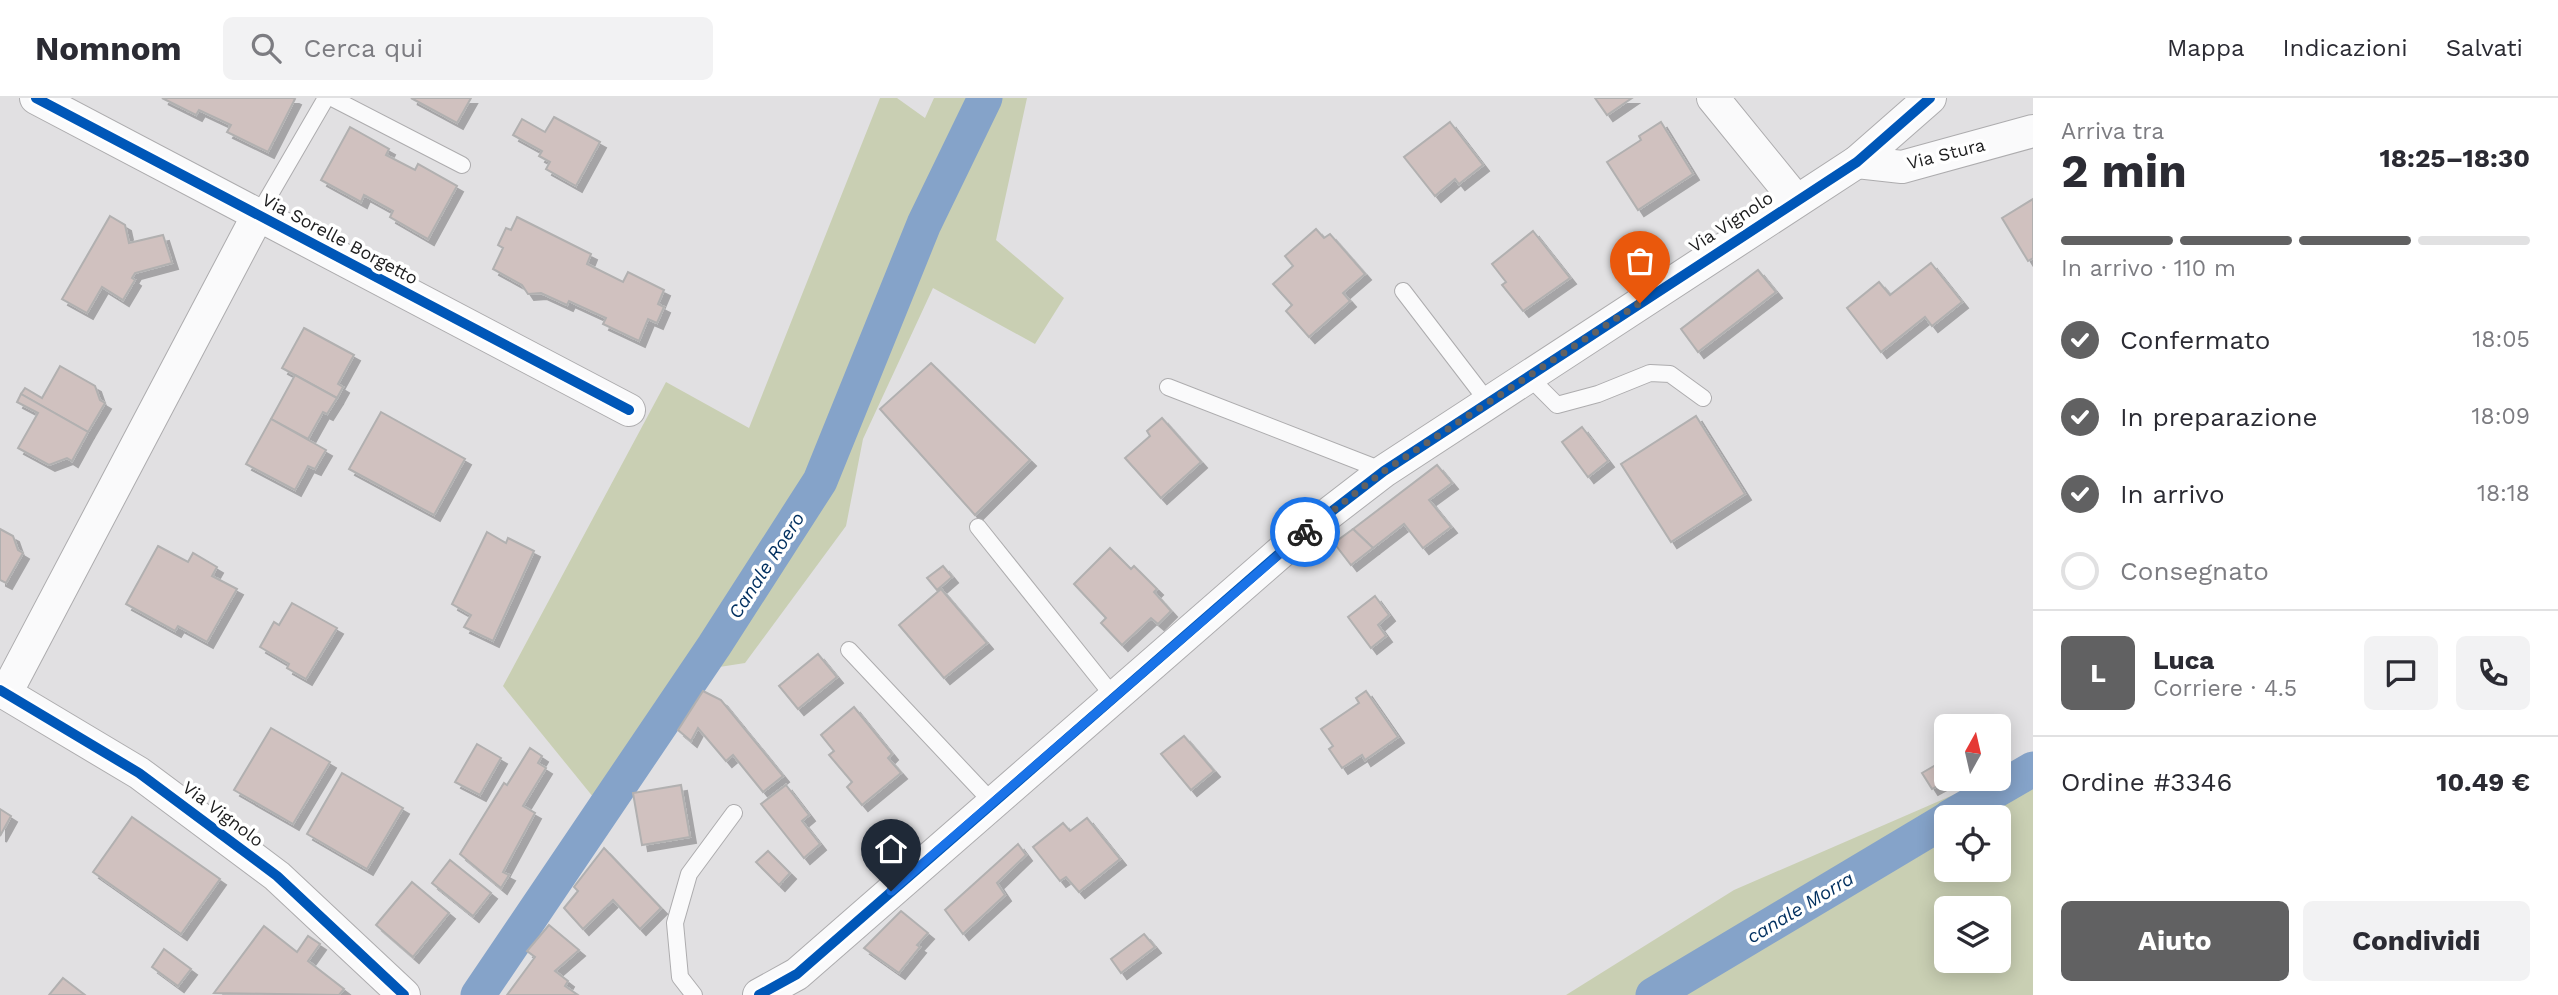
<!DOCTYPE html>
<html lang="it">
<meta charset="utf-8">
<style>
body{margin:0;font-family:"Work Sans",sans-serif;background:#f2f2f3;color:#2b2b33;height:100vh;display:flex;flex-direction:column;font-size:26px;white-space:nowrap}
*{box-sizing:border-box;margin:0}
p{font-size:23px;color:#7c7c81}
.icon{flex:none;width:38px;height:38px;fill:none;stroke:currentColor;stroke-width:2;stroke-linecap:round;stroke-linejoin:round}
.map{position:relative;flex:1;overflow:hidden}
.drawer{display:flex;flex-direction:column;background:#fff;width:525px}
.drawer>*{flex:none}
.needle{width:46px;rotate:8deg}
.buttons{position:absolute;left:1934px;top:616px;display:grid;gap:14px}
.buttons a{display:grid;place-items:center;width:77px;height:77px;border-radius:10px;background:#fff;box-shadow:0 4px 18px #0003;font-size:35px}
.pin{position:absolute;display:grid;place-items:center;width:60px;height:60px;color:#fff;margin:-72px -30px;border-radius:50% 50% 50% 0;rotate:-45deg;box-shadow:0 0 7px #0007}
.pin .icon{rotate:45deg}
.courier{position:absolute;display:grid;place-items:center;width:70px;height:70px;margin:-35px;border:5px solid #1a73e8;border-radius:50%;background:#fff;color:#222;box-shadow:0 2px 9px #0007}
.overview em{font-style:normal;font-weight:700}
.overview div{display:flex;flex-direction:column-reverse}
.overview{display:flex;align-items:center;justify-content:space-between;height:119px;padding:0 28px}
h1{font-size:46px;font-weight:700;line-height:52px}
.bar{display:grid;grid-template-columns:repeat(4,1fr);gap:10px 7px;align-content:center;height:84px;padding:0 28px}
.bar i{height:9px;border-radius:5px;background:#e1e1e2}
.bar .selected{background:#616162}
.bar p{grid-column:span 4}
.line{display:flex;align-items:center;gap:18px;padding:0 28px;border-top:2px solid #e1e1e2}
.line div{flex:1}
.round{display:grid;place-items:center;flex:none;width:74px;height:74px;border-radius:10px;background:#f2f2f3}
ol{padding:0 28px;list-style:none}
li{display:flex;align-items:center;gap:21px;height:77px}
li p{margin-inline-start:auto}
li .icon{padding:7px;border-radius:50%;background:#616162;color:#fff;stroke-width:4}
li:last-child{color:#7c7c81}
li i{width:38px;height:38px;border:4px solid #e1e1e2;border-radius:50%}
.cta{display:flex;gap:14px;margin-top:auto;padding:14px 28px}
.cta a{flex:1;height:80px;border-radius:10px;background:#616162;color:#fff;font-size:28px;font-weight:700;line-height:80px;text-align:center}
.cta a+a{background:#f2f2f3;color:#2b2b33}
header{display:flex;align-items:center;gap:42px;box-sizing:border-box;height:98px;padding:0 35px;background:#fff;border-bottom:2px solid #e1e1e2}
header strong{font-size:33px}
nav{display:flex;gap:38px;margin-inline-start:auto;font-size:24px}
.search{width:490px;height:63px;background:#f2f2f3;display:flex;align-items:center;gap:18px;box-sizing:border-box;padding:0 24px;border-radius:10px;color:#7c7c81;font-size:26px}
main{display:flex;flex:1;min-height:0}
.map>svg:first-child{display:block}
</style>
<header>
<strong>Nomnom</strong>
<div class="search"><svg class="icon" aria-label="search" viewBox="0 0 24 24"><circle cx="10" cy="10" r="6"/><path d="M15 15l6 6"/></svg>Cerca qui</div>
<nav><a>Mappa</a><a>Indicazioni</a><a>Salvati</a></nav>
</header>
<main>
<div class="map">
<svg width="2033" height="897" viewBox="0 0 2033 897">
<defs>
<filter id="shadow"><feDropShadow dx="6" dy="6" stdDeviation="0" flood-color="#0004"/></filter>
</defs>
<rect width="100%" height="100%" fill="#e1e0e2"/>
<g fill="#c9cfb3" fill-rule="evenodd">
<polygon points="880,0 897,0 925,20 934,0 1027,0 996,142 1064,200 1035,246 933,190 863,341 846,428 745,565 681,575 602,710 503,588 666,284 749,330"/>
<path d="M2033 662V897H1566L1734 792 1990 681H1998L1999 677ZM1998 719V772H1946V719ZM1998 810V863H1946V810Z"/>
</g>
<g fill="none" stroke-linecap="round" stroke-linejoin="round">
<g stroke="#85a3c9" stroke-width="35">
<polyline points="1950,719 2033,671"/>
<polyline points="478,897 714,548 820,383 924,126 985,0"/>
<polyline points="1653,897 1946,722"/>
</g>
</g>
<g fill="#d0c1bf" stroke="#b1b0b0" stroke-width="2" filter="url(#shadow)">
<polygon points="162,0 293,0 295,1 268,54 227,34 231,27 199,12 196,17"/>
<polygon points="411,0 471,0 457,25"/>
<polygon points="1595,0 1632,0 1607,17"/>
<polygon points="554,19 600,44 576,88 546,71 550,64 539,58 542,53 513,37 522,21 545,34"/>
<polygon points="1450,24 1483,67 1459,86 1455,81 1435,98 1404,59"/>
<polygon points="1661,24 1693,76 1638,112 1607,64 1641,42 1639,38"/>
<polygon points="350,29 389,51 386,57 415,72 418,66 457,88 428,141 390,119 393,113 364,97 361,104 321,82"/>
<polygon points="2033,101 2033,160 2028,163 2002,120"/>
<polygon points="110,118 125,127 129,145 163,137 172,165 135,175 132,180 135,182 123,202 102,189 87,215 62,201"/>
<polygon points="517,119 591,156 587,166 623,184 628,174 664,192 658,206 664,209 657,225 648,221 639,243 603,226 606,220 569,203 567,207 541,195 528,196 522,187 493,171 503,150 498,147 506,130 511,132"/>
<polygon points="1316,131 1324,140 1330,136 1365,176 1343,195 1350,203 1309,239 1286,213 1292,207 1273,186 1293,168 1285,158"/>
<polygon points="1533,133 1570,180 1523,213 1502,187 1506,184 1492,166"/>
<polygon points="1931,165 1962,204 1932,228 1925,219 1881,254 1847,210 1879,184 1890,197"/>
<polygon points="1758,172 1776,194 1698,254 1681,231"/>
<polygon points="304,230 354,257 338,286 343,289 337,300 282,270"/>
<polygon points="931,265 1030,362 975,417 880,311"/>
<polygon points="60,268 95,288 100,302 105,305 88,334 21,296 25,290 42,300"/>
<polygon points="295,277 337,300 327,316 323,314 308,341 271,321"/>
<polygon points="21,296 88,334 72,363 67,360 49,367 18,350 38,315 17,304"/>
<polygon points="381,314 465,361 434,417 349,371"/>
<polygon points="1696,318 1745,396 1671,444 1621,366"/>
<polygon points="1162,320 1201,364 1161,400 1125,360 1150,338 1147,333"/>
<polygon points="271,321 326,352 315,371 308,368 295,392 246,366"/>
<polygon points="1582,329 1608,363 1588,379 1562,344"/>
<polygon points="1437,367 1452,385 1429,402 1451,429 1423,450 1404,426 1373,450 1353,431"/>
<polygon points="0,431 13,438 18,452 23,455 6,485 0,482"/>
<polygon points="1353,431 1373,450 1351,467 1334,445"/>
<polygon points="487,434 506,445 508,440 534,453 493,543 464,529 471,517 452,506"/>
<polygon points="158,448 188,464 193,455 217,469 212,478 237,491 207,544 178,528 175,533 126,506"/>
<polygon points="1110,450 1131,471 1134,468 1157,491 1154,494 1171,513 1158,526 1151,520 1122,547 1101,525 1106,520 1074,486"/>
<polygon points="943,468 952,479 937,492 927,480"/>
<polygon points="941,491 987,545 944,580 899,527"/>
<polygon points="1375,498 1389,517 1378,527 1386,538 1371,550 1348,519"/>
<polygon points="292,505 337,530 306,581 287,570 289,566 260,549 274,524 279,527"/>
<polygon points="818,556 837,579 798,611 779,588"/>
<polygon points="703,593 721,602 783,678 763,694 733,657 726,663 698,630 691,643 678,632"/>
<polygon points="1366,593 1398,639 1365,662 1362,657 1342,670 1329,651 1333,648 1321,631 1359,605 1356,600"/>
<polygon points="854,609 892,656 888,660 901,675 862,707 847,689 852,684 829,657 834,653 821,637"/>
<polygon points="271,630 330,664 293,726 234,692"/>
<polygon points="1184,638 1214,673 1191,692 1161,656"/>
<polygon points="477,646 501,660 480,697 455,684"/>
<polygon points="530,650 542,658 538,665 546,670 523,708 535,715 503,774 509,777 501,790 460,756 504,685 507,687"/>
<polygon points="1946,661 1946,681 1950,681 1932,691 1922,675"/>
<polygon points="342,675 403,710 367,771 307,736"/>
<polygon points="681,687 690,739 642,747 633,695"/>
<polygon points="786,687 809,717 802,723 820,746 804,760 761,706"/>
<polygon points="0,711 11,718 0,738"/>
<polygon points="132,719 220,781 181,836 93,774"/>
<polygon points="1087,720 1120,761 1079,794 1066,779 1060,783 1033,749 1063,725 1070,733"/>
<polygon points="1018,746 1026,757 997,785 1005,797 963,836 945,812"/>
<polygon points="604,750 661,810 640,831 613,802 583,831 564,810 578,793 574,789"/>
<polygon points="768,753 790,775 779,787 756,764"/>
<polygon points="450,762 491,795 473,818 432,785"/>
<polygon points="412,784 449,815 413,859 376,827"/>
<polygon points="901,813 928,835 917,847 920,849 899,875 864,850"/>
<polygon points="549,827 579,852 555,873 568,883 565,888 578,897 507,897 535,859 527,853"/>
<polygon points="264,828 297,854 308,838 320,846 308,863 344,891 339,897 214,895"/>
<polygon points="1144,836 1155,849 1121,875 1111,861"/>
<polygon points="164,851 191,871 178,888 152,869"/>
<polygon points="63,880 85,897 49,897"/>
</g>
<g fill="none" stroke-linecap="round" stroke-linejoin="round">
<defs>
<g id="service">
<polyline points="332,0 462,67"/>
<polyline points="258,117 326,0"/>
<polyline points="1403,193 1488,304"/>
<polyline points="1528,278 1557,307 1598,296 1650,275 1670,276 1703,300"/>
<polyline points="1168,289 1384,373"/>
<polyline points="978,429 1114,599"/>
<polyline points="849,552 993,705"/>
<polyline points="694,897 680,879 675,825 689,776 734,715"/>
</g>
<g id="minor">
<polyline points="36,0 629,312"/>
<polyline points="1713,0 1796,102"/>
<polyline points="1857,64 1902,69 2033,33"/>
<polyline points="0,592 139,675 277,778 404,897"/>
<polyline points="6,595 258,117"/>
<polyline points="759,897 797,876 1297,440 1384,373 1857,64 1930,0"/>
</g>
</defs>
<use href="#service" stroke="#adacae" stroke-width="18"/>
<use href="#minor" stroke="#adacae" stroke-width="34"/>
<use href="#service" stroke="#fafafb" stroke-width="16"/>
<use href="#minor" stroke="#fafafb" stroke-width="32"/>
<defs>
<g id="cycleway">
<polyline points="36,0 629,312"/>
<polyline points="0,592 139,675 277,778 404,897"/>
<polyline points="759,897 797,876 1297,440 1384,373 1857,64 1930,0"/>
</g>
</defs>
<use href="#cycleway" stroke="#fff" stroke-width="15"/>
<use href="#cycleway" stroke="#0057b8" stroke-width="10"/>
</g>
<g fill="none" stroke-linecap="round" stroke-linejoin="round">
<polyline stroke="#616162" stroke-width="7" stroke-dasharray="0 12.6" points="1305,434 1384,373 1640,205"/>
<polyline stroke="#1a73e8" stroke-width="9" points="891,793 1305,434"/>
</g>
<g text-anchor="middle" stroke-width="7" stroke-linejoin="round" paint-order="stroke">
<g font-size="18" fill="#1c1c1d" stroke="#fff">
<text transform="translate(1946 56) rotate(-14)" y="6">Via Stura</text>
<text transform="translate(1731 124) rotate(-33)" y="6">Via Vignolo</text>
<text transform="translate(340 141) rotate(28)" y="6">Via Sorelle Borgetto</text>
<text transform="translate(223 716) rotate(37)" y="6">Via Vignolo</text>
</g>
<g font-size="19" font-style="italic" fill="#002f5f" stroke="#fff">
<text transform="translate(766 467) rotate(-57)" y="7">Canale Roero</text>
<text transform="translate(1800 809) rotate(-31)" y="7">canale Morra</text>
</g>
</g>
</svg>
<div class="buttons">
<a><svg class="needle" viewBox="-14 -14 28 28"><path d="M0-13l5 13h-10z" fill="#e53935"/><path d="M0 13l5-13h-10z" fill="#7c7c81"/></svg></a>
<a><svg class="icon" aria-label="locate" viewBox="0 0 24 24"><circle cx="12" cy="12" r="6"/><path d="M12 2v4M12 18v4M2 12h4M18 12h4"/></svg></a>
<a><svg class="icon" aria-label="layers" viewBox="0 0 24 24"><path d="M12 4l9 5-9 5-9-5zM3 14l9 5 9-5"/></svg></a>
</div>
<div class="pin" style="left:1640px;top:205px;background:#ea580c"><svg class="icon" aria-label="bag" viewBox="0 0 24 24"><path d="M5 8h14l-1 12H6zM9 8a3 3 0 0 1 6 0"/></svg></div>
<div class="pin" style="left:891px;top:793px;background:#1f2937"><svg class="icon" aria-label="home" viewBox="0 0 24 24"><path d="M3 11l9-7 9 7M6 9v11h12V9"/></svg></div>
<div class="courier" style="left:1305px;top:434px"><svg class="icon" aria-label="bike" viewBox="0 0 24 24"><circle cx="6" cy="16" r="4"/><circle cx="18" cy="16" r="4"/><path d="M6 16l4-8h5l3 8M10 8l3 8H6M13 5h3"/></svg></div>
</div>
<section class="drawer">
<div class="overview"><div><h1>2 min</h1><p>Arriva tra</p></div><em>18:25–18:30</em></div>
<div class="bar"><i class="selected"></i><i class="selected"></i><i class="selected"></i><i></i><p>In arrivo · 110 m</p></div>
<ol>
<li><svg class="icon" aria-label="check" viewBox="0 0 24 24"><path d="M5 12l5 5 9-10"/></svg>Confermato<p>18:05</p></li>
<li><svg class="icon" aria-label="check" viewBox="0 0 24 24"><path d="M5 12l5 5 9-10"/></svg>In preparazione<p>18:09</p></li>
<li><svg class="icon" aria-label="check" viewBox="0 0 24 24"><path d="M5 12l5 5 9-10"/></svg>In arrivo<p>18:18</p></li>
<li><i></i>Consegnato</li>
</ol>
<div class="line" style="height:126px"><b class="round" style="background:#616162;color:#fff">L</b><div><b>Luca</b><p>Corriere · 4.5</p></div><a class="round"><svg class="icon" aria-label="chat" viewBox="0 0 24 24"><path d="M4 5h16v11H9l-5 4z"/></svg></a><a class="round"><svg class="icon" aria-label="phone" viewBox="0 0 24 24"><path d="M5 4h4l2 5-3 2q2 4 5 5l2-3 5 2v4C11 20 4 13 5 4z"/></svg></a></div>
<div class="line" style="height:91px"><div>Ordine #3346</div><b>10.49 €</b></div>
<div class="cta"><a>Aiuto</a><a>Condividi</a></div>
</section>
</main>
